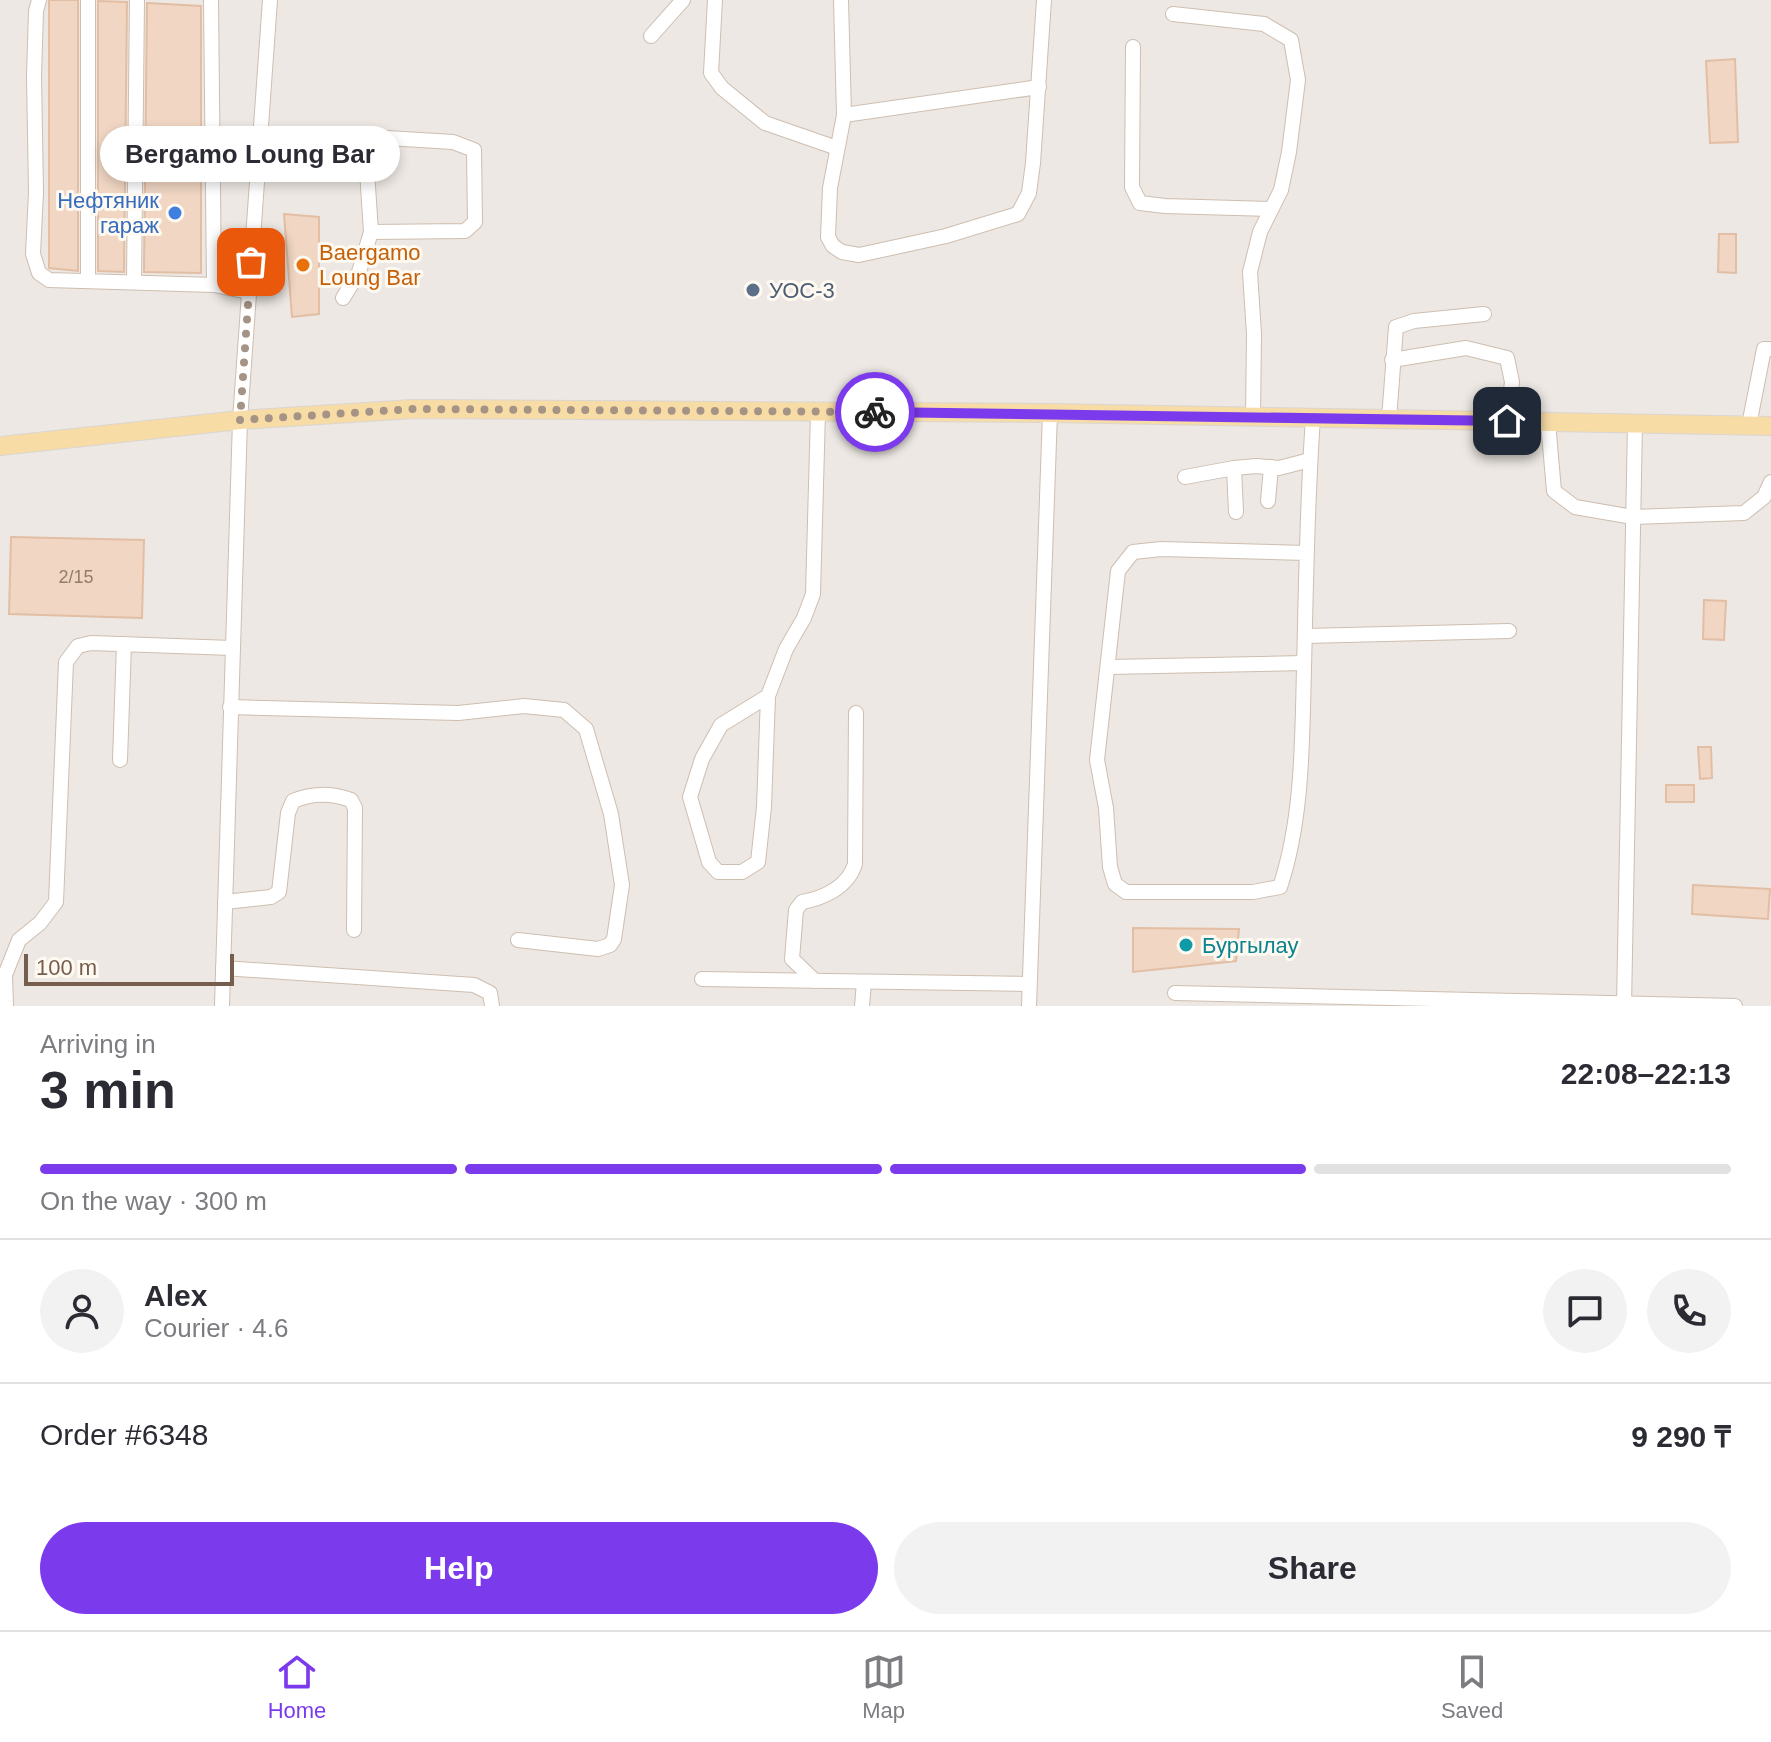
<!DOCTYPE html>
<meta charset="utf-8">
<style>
body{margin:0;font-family:Arial,sans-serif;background:#f2f2f3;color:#2b2b33;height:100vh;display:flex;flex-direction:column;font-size:30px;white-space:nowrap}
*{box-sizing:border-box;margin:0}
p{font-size:26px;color:#7c7c81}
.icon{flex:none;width:44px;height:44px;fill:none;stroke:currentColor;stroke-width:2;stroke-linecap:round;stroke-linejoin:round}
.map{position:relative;height:1006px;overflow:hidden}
.panel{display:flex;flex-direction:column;background:#fff;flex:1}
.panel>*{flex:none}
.scale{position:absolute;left:24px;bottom:20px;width:210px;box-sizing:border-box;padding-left:8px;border:4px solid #765e4e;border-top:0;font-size:22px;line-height:28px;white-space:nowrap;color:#765e4e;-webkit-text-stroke:6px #fef9f1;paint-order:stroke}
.pin{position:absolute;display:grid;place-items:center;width:68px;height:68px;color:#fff;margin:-34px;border-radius:16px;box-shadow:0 4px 12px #0006}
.courier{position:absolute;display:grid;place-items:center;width:80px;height:80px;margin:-40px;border:6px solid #7c3aed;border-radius:50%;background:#fff;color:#222;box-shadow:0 2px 10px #0007}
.bubble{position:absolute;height:56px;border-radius:28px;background:#fff;box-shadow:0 4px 12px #0003;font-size:26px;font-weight:800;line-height:56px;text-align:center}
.summary em{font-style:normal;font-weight:800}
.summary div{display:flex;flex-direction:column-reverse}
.summary{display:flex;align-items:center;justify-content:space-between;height:136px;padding:0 40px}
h1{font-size:52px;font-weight:800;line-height:60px}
.bar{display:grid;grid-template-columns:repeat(4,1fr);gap:12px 8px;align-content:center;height:96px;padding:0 40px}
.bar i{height:10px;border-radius:6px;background:#e1e1e2}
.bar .on{background:#7c3aed}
.bar p{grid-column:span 4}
.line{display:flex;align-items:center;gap:20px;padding:0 40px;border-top:2px solid #e1e1e2}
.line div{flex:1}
.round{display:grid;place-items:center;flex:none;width:84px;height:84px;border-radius:42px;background:#f2f2f3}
.cta{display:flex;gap:16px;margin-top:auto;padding:16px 40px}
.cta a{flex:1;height:92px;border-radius:48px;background:#7c3aed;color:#fff;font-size:32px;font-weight:800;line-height:92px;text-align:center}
.cta a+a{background:#f2f2f3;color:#2b2b33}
.menu{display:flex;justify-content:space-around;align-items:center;height:112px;border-top:2px solid #e1e1e2;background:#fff;font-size:22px;color:#7c7c81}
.menu a{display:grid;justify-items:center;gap:4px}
.menu .on{color:#7c3aed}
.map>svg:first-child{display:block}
</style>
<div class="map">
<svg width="1771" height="1006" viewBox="0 0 1771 1006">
<rect width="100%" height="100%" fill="#fcf6ea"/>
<rect fill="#ede8e3" x="0" y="0" width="1771" height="1006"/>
<g fill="#f0d6c3" stroke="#e2bea4" stroke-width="2">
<polygon points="49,0 78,0 78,271 49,268"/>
<polygon points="98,1 127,2 124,272 98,271"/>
<polygon points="147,3 201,6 201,273 144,272"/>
<polygon points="1735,59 1738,142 1710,143 1706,61"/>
<polygon points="284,214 319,217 319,314 292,317"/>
<polygon points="1719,234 1736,234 1736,273 1718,272"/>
<polygon points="11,537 144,540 142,618 9,614"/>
<polygon points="1704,600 1726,601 1724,640 1703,639"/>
<polygon points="1698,747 1711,747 1712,778 1700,779"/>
<rect x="1666" y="785" width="28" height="17"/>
<polygon points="1693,885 1770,889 1768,919 1692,914"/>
<polygon points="1133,928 1239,929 1236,961 1133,972"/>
</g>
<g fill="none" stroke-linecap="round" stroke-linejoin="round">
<defs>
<g id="minor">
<polyline points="39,0 36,11 34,76 36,192 33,254 39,273 49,280 214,285 249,292"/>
<polyline points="88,0 88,280"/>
<polyline points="211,0 214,285"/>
<polyline points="715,0 711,73 722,88 765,123 837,148"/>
<polyline points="841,0 844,115 830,188 828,237 833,246 842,252 859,255 946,236 1018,214 1029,193 1033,163 1044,0"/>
<polyline points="1173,14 1264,24 1291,40 1298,80 1289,152 1281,190 1260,232 1250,272 1254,334 1253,417"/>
<polyline points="651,36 683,0"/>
<polyline points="1133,47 1132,187 1140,203 1165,206 1271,209"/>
<polyline points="844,115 1039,87"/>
<polyline points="260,142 345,146 387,138 453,142 474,150 475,222 465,231 371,232"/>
<polyline points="134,281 137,0"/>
<polyline points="343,298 359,272 371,232 367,171 345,146"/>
<polyline points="1392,360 1466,348 1507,358 1512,382 1507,421"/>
<polyline points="1389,419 1396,327 1414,321 1484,314"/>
<polyline points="1548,422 1554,491 1575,507 1633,517 1744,513 1764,497 1771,482"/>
<polyline points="1749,425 1764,349 1771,349"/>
<polyline points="1234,468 1236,512"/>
<polyline points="1185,477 1234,468 1256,466 1279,468 1310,460"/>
<polyline points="1268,501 1271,467"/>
<path d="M1306 553 1161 549 1133 552 1118 571 1097 760 1106 808 1110 867 1115 884 1126 892H1253L1280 887C1303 818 1302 741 1304 669 1306 585 1307 501 1313 418"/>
<polyline points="1305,636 1509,631"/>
<polyline points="1109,667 1304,663"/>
<polyline points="768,696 721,725 702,759 690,797 709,862 718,872 742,872 758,862 764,807 768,696 786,649 804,618 813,594 818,412"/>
<polyline points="230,707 458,713 524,706 564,710 586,729 611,814 622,885 614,939 610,945 598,949 518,940"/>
<polyline points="120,760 124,644"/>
<path d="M225 902 271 897 279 892 288 813 293 801C311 793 332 793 351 800L355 808 354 930"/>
<polyline points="223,968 474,985 490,993 492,1006"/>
<polyline points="702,979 1029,984"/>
<path d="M815 981 792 959 796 910 802 902C824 898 848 887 855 864L856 713"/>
<polyline points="1175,993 1735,1006"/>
<polyline points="6,1006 5,975 19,940 40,923 56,902 66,662 78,646 91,643 232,648"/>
<polyline points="222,1006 240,420 270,0"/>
<polyline points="862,1006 864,982"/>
<polyline points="1029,1006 1050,413"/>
<polyline points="1624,1006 1635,423"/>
</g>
<polyline id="major" points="0,446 240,420 413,409 1050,413 1771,426"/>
</defs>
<use href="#minor" stroke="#cebeb0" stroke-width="16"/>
<use href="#major" stroke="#dbd5d1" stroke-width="20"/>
<use href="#minor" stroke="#fff" stroke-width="14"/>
<use href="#major" stroke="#f7dca6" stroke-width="18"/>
</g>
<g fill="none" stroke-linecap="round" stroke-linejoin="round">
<polyline stroke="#a59385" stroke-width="8" stroke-dasharray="0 14.4" points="251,262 240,420 413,409 875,412"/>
<polyline stroke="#7c3aed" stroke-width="10" points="875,412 1507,421"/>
</g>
<circle fill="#3f7fe0" stroke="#fef9f1" stroke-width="3" cx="175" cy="213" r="8"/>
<circle fill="#e8710a" stroke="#fef9f1" stroke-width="3" cx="303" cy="265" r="8"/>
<circle fill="#5c6f8a" stroke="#fef9f1" stroke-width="3" cx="753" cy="290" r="8"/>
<circle fill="#0f9aa8" stroke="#fef9f1" stroke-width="3" cx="1186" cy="945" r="8"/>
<g text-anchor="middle" stroke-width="6" stroke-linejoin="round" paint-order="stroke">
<g font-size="18" fill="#947c6b">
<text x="76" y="583">2/15</text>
</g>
<g font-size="22" fill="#366cbe" stroke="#fef9f1" text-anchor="end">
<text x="159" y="208">Нефтяник<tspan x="159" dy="25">гараж</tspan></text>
</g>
<g font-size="22" fill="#c56008" stroke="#fef9f1" text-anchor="start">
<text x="319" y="260">Baergamo<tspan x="319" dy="25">Loung Bar</tspan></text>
</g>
<g font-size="22" fill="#4e5e75" stroke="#fef9f1" text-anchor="start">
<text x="769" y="298">УОС-3</text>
</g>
<g font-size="22" fill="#0d838f" stroke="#fef9f1" text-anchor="start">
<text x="1202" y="953">Бургылау</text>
</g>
</g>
</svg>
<div class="scale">100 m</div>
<div class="pin" style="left:251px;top:262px;background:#ea580c"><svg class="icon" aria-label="bag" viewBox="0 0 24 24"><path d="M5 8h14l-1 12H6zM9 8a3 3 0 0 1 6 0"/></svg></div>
<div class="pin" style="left:1507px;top:421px;background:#1f2937"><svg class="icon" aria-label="home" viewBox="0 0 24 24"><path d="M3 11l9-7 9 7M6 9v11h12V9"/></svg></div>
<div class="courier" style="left:875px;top:412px"><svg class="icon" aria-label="bike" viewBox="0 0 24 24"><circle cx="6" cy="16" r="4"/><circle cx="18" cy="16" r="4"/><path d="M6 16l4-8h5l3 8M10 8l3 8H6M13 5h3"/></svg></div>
<div class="bubble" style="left:100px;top:126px;width:300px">Bergamo Loung Bar</div>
</div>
<section class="panel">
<div class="summary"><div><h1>3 min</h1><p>Arriving in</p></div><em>22:08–22:13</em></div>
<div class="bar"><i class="on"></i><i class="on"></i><i class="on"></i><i></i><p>On the way · 300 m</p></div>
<div class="line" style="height:144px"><a class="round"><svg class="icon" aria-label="person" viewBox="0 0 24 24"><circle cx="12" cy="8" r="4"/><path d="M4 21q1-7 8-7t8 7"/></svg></a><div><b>Alex</b><p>Courier · 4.6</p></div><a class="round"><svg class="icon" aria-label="chat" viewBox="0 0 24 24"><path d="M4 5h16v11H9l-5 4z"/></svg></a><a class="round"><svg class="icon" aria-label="phone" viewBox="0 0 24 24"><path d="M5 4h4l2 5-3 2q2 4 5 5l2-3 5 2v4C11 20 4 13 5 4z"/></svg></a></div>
<div class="line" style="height:104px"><div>Order #6348</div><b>9 290 ₸</b></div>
<div class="cta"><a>Help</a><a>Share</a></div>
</section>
<nav class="menu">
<a class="on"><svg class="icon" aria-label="home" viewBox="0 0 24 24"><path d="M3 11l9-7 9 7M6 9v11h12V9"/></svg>Home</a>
<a><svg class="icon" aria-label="map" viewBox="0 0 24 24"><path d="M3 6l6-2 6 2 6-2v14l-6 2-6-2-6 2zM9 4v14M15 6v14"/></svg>Map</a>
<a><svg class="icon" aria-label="saved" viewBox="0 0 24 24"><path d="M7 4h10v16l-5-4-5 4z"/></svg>Saved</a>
</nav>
